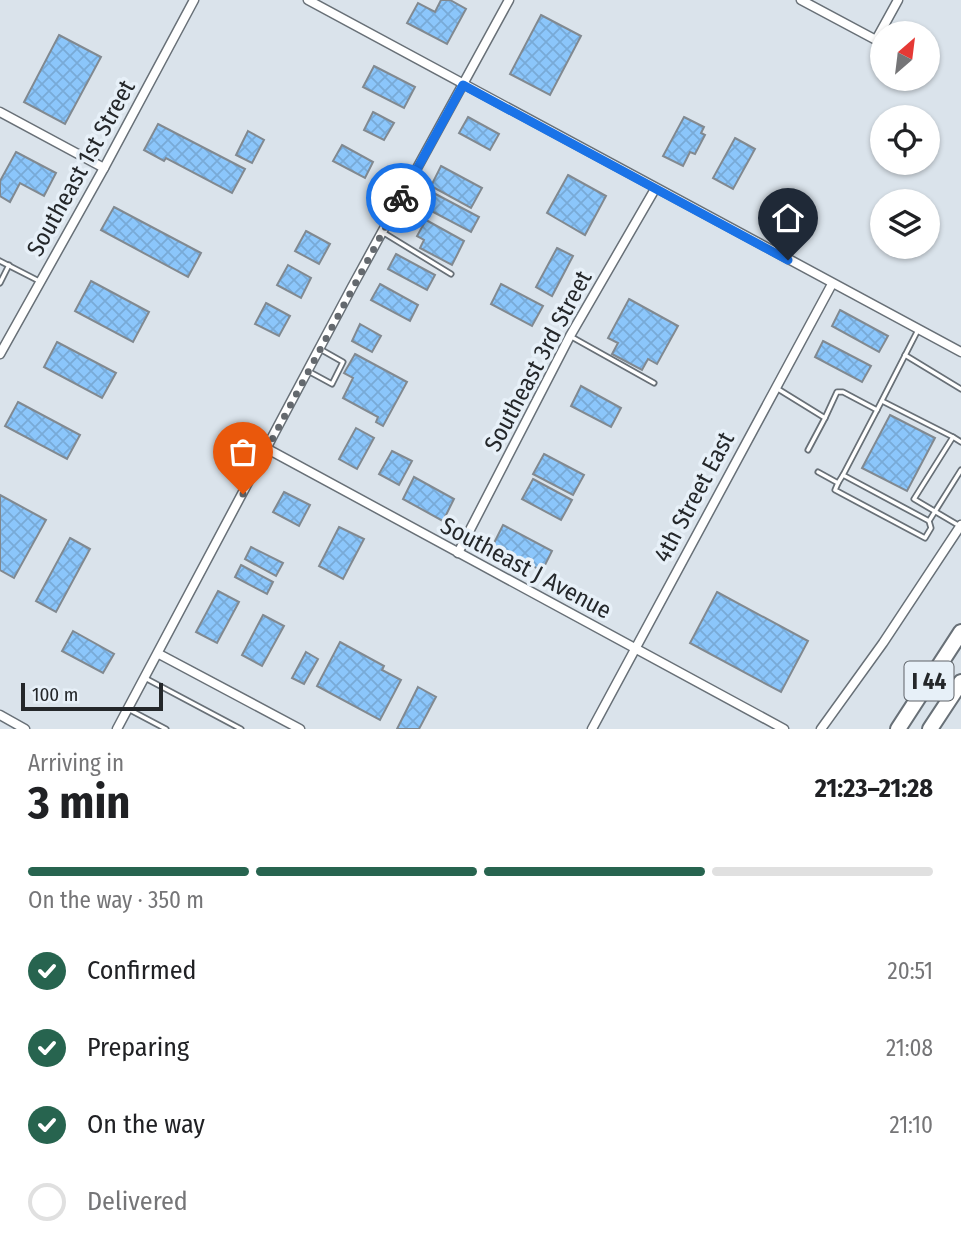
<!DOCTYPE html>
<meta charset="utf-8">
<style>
body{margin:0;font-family:"Fira Sans Condensed",sans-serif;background:#f6f6f6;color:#202124;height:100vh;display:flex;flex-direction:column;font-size:26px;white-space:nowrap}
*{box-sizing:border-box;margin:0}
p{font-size:23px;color:#757577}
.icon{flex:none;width:38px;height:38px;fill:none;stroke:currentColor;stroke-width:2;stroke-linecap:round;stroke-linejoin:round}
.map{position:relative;height:729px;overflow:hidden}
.panel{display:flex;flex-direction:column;background:#fff;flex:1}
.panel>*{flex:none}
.needle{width:46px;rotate:28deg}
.tools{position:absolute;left:870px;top:21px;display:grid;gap:14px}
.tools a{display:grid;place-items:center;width:70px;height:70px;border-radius:50%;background:#fff;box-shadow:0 2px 5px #0004;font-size:35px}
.scale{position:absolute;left:21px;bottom:18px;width:142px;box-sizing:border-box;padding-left:7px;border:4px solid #24272a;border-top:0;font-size:19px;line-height:24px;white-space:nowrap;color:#24272a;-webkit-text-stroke:5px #e7f0f8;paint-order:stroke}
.pin{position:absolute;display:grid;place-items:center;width:60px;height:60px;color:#fff;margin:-72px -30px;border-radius:50% 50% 50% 0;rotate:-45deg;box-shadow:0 0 7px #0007}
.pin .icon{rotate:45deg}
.courier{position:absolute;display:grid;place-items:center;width:70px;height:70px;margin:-35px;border:5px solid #1a73e8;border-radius:50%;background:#fff;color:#222;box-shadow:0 2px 9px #0007}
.summary em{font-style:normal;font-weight:700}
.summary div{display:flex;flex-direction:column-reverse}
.summary{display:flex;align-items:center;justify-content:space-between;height:119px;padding:0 28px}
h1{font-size:46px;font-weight:700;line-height:52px}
.bar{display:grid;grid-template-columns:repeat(4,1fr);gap:10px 7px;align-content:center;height:84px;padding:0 28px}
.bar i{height:9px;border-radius:5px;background:#e0e0e0}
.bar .on{background:#27644f}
.bar p{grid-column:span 4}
ol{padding:0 28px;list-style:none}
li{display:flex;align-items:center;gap:21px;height:77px}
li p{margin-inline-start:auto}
li .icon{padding:7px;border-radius:50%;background:#27644f;color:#fff;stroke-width:4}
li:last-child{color:#757577}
li i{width:38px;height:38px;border:4px solid #e0e0e0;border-radius:50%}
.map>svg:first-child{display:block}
</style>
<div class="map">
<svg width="961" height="729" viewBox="0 0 961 729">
<defs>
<pattern id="building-cross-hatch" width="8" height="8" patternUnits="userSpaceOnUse" patternTransform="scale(1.75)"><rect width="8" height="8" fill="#8bc6fb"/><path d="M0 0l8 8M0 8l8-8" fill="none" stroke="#78aad7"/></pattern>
</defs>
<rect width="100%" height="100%" fill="#dae3eb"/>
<g fill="url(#building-cross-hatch)" stroke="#818990" stroke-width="2">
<polygon points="441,0 450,0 466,9 447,44 407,23 418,3 435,12"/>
<polygon points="541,15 581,36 550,95 510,74"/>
<polygon points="59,35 101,57 65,124 24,102"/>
<polygon points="374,66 415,87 404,108 363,87"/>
<polygon points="373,112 394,123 384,140 364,130"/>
<polygon points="468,117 499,134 490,150 459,133"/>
<polygon points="684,117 704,127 701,133 705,135 695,154 690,152 683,166 663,156"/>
<polygon points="158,124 245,169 232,193 166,158 164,161 144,150"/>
<polygon points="248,131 264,140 252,163 236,155"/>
<polygon points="735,138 755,149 733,189 713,178"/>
<polygon points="342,145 373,162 365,178 333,161"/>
<polygon points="16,152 56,173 44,196 20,183 10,202 0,196 0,181"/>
<polygon points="441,166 482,188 471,208 431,186"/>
<polygon points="568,175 606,196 585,235 547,213"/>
<polygon points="428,190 479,217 471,232 420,205"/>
<polygon points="114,207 201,253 188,277 101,230"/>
<polygon points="426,220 464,241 452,265 420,248 424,240 417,236"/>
<polygon points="306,231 330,244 319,264 295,251"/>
<polygon points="557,248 573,256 552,296 536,287"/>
<polygon points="396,254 435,275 427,290 388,269"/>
<polygon points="288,265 311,278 301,298 277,285"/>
<polygon points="91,281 149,312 133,342 75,311"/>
<polygon points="380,284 418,305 410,321 371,300"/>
<polygon points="501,284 543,306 532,326 491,304"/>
<polygon points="629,299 678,326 657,364 648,359 642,370 612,354 618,343 608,338"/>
<polygon points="266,303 290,316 279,336 255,324"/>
<polygon points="840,310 888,336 879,352 832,326"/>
<polygon points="360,324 381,336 372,352 352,341"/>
<polygon points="823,341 871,366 862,382 815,357"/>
<polygon points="57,342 116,373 102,398 44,367"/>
<polygon points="355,354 407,382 383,426 376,422 378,417 343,398 353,378 344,373"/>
<polygon points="581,386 621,408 611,427 571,406"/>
<polygon points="18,402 80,435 67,459 5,426"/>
<polygon points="890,415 935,438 907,491 862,468"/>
<polygon points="356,428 374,438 357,469 339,459"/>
<polygon points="392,451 412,461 399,485 379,474"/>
<polygon points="544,454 584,475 573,495 533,474"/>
<polygon points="414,477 454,499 443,521 403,499"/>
<polygon points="533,479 572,500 561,520 522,499"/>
<polygon points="284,492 310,505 299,526 273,512"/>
<polygon points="0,495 46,520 14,578 0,570"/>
<polygon points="503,525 552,551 542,571 493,545"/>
<polygon points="339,527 364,539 343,579 319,566"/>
<polygon points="70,538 90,549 56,612 36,601"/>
<polygon points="251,547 283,563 276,576 245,559"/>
<polygon points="241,565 273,582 267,594 235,577"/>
<polygon points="218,591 239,602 217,643 196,632"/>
<polygon points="717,592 808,641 781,692 690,643"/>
<polygon points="263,615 284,626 262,666 242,655"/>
<polygon points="73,631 114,654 103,673 62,651"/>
<polygon points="340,642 384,666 382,670 401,680 380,720 317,686"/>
<polygon points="306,652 318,659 304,684 292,678"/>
<polygon points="418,687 436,697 419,729 397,729"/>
</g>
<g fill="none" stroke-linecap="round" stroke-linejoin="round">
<defs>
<g id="service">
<polyline points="384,233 451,274"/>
<polyline points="0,261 39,281"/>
<polyline points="0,283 9,265"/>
<polyline points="570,336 654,383"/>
<polyline points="905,355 961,389"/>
<polyline points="308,371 332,384 343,362 320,349"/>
<polyline points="778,389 825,418 808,450"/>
<polyline points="882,401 953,437"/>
<polyline points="877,410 843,475 929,521"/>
<polyline points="825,418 837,392 843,392 877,410 918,330"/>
<polyline points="818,472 838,483 843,475"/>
<polyline points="838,483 835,490 925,538 931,528 929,521 961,470"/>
<polyline points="958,525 914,499 953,437 961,442"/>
<polyline points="145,678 241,729"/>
<polyline points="130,710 166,729"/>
</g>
<g id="minor">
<polyline points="308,0 961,352"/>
<polyline points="801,0 876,40 898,0"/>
<polyline points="0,112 104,168"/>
<polyline points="0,354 104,168 194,0"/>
<polyline points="251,440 784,729"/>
<polyline points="458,553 570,336 655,189"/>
<polyline points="159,654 300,729"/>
<polyline points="0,715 25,729"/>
<polyline points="117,729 352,287 509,0"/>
<polyline points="592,729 832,284"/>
<polyline points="821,729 883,643 961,525"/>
</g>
<g id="motorway">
<polyline points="898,729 961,632"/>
<polyline points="930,729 961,682"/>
</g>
</defs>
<use href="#service" stroke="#687077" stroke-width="7"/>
<use href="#minor" stroke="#687077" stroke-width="11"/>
<use href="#motorway" stroke="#687077" stroke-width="18"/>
<use href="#service" stroke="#fff" stroke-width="3.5"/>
<use href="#minor" stroke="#fff" stroke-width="8"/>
<use href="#motorway" stroke="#fff" stroke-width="14"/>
</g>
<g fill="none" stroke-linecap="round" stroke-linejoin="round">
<polyline stroke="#64696e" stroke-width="7" stroke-dasharray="0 12.6" points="243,494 401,198"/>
<polyline stroke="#1a73e8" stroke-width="9" points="401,198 463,85 788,260"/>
</g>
<g text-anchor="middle" stroke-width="7" stroke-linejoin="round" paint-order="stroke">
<rect fill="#e7f0f8" stroke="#5e6368" stroke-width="2" x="904.5" y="661.5" width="49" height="39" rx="5"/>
<g font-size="23" font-weight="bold" fill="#24272a">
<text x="929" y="689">I 44</text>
</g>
<g font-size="24" fill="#24272a" stroke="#e7f0f8">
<text transform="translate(81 168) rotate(-61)" y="8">Southeast 1st Street</text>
<text transform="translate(538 361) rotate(-62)" y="8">Southeast 3rd Street</text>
<text transform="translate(694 497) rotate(-62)" y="8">4th Street East</text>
<text transform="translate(526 568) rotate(28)" y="8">Southeast J Avenue</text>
</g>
</g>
</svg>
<div class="tools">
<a><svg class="needle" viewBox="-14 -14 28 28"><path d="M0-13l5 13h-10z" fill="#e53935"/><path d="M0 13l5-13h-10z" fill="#757577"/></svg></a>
<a><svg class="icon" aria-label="locate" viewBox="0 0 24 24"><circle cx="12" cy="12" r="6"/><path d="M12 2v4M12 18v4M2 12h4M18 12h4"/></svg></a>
<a><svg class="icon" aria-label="layers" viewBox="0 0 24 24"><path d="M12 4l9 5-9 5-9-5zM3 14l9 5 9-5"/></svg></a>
</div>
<div class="scale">100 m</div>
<div class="pin" style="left:243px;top:494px;background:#ea580c"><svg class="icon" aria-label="bag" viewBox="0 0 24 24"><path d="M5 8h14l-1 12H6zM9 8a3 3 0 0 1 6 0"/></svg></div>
<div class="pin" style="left:788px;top:260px;background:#1f2937"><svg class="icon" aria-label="home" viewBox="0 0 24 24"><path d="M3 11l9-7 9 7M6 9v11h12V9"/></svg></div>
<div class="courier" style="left:401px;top:198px"><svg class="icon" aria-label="bike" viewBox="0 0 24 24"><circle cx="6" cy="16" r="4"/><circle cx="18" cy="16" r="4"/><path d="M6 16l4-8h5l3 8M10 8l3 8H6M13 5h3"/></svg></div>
</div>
<section class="panel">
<div class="summary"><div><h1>3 min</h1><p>Arriving in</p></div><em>21:23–21:28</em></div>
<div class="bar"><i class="on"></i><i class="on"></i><i class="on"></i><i></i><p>On the way · 350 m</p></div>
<ol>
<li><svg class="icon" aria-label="check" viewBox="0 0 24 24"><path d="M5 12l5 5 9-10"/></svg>Confirmed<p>20:51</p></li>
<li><svg class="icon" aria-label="check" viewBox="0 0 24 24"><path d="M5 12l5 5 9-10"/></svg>Preparing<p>21:08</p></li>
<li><svg class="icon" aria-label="check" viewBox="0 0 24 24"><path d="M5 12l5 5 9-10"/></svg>On the way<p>21:10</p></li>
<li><i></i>Delivered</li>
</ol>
</section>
